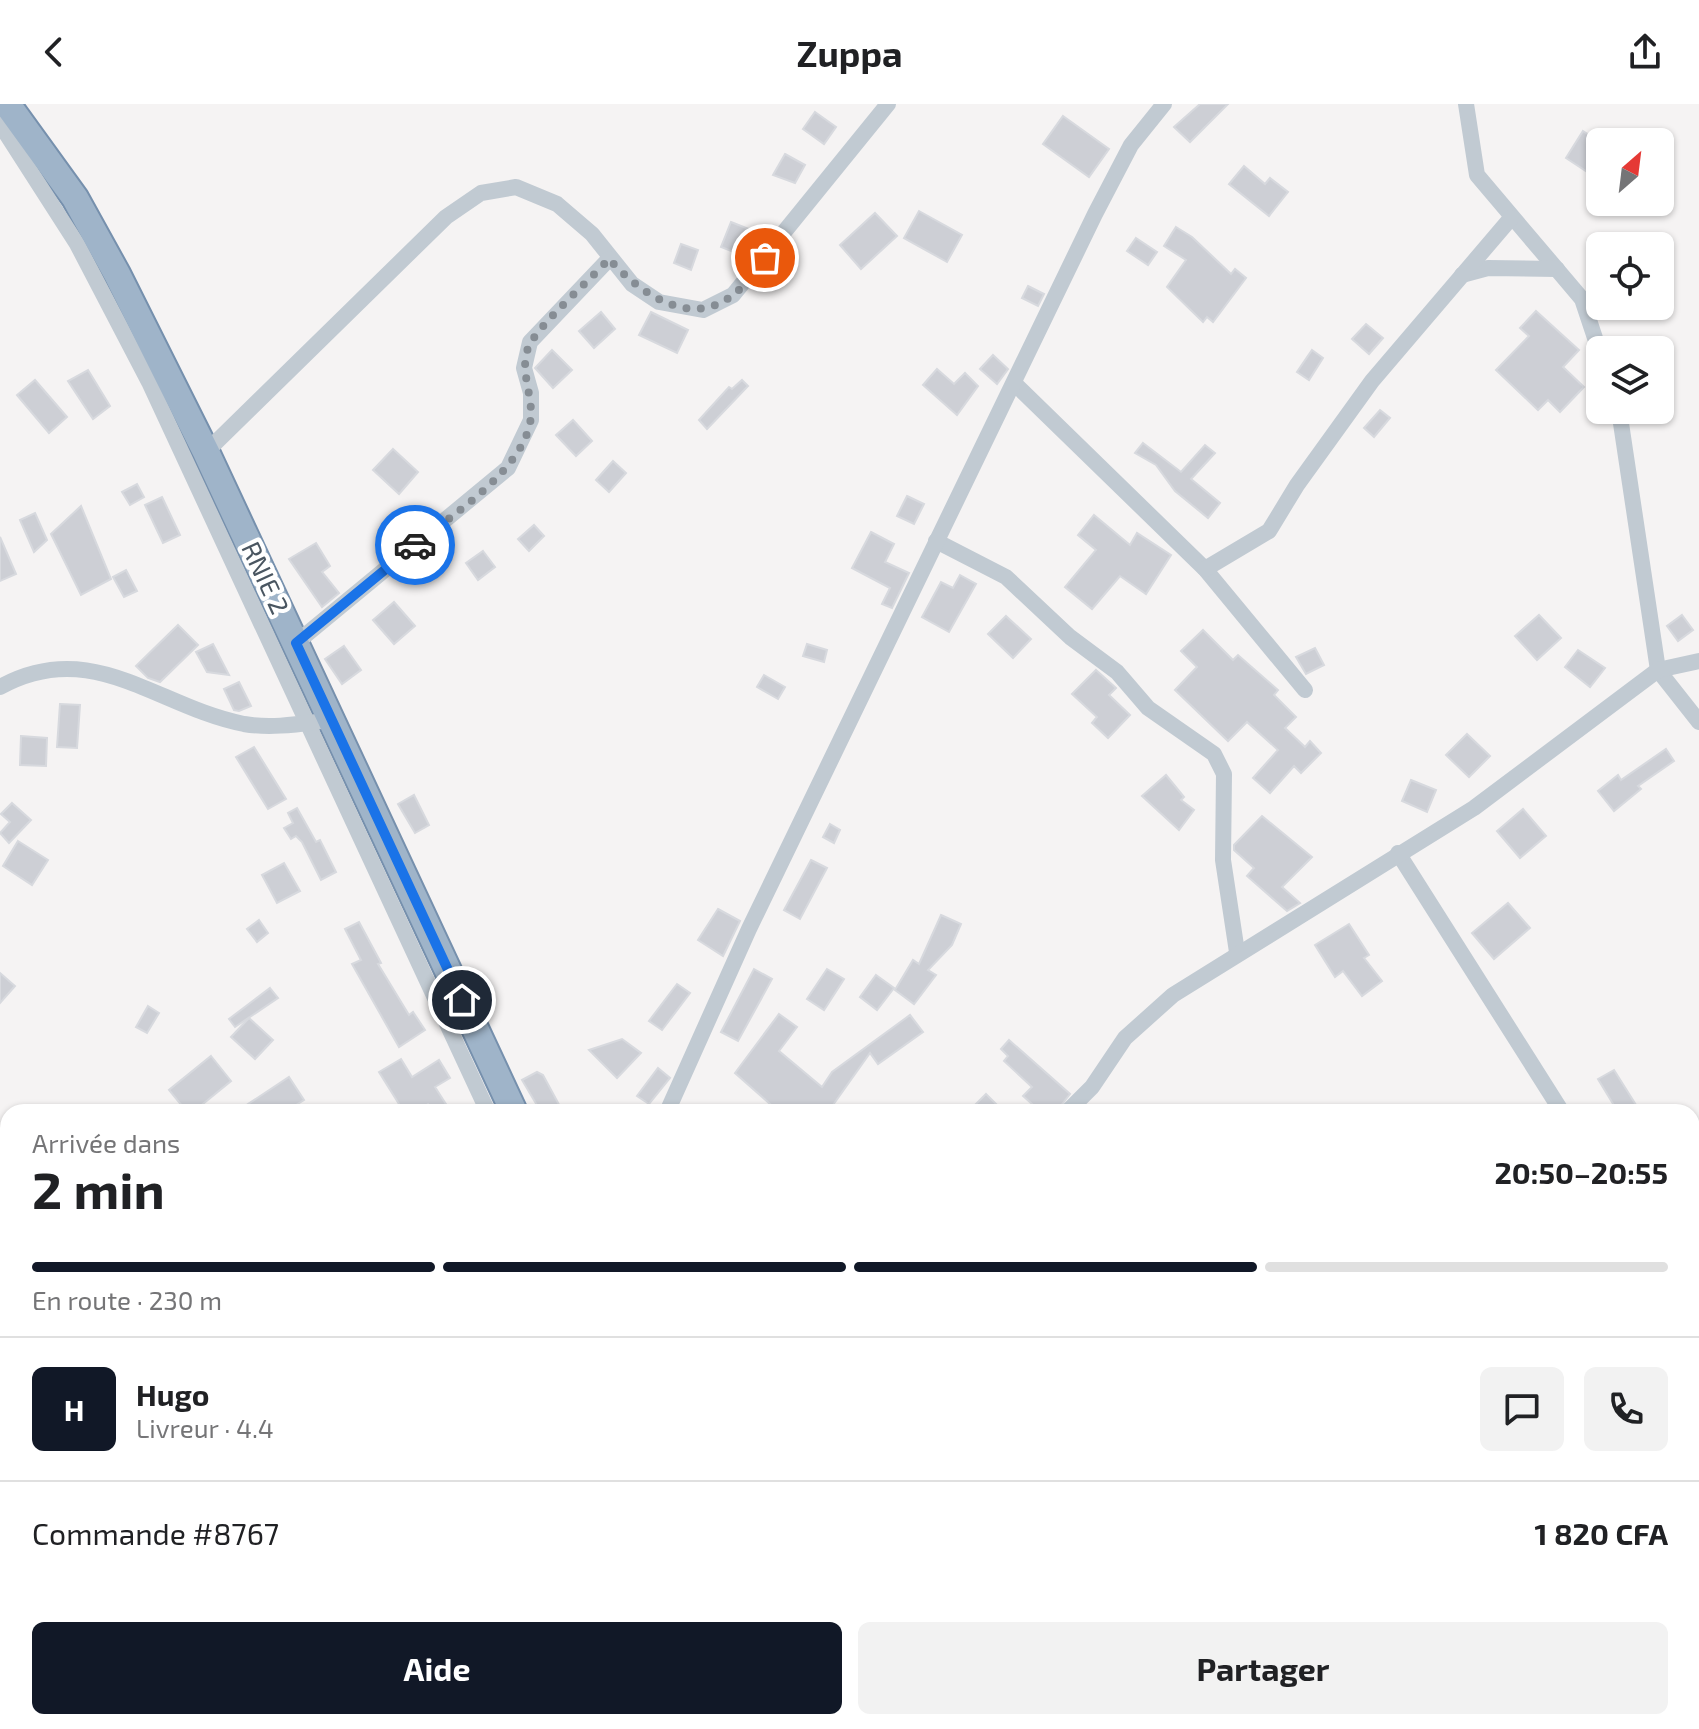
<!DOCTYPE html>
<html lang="fr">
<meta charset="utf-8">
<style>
body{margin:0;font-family:"Exo 2",sans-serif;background:#f2f2f2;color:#202124;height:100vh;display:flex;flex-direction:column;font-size:30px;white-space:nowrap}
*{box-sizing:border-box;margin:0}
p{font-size:26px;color:#757577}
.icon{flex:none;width:44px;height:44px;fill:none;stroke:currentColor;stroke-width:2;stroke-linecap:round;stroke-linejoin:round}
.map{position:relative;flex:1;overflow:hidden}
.details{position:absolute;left:0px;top:1000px;width:1700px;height:626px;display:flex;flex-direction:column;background:#fff;border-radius:24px 24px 0 0;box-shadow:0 2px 6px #0004}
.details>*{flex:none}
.needle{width:52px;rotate:28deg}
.buttons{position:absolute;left:1586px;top:24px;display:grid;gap:16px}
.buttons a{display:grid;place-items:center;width:88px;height:88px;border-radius:12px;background:#fff;box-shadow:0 2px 6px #0004;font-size:40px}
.pin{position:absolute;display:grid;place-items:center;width:68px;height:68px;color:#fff;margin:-34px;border:4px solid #fff;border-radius:50%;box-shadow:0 2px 8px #0007}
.courier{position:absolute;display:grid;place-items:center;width:80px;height:80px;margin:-40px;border:6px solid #1a73e8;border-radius:50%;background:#fff;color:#222;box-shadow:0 2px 10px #0007}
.head em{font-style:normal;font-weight:700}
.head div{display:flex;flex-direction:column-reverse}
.head{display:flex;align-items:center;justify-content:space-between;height:136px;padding:0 32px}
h1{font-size:52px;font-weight:700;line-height:60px}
.bar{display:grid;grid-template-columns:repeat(4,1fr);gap:12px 8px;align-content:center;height:96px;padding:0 32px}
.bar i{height:10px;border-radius:6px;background:#e0e0e0}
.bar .current{background:#111827}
.bar p{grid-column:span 4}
.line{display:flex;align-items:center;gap:20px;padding:0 32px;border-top:2px solid #e0e0e0}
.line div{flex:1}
.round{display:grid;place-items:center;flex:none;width:84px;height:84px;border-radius:12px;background:#f2f2f2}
.button{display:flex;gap:16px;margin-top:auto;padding:16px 32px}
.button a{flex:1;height:92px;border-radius:12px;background:#111827;color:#fff;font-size:32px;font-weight:700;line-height:92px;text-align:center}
.button a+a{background:#f2f2f2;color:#202124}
header{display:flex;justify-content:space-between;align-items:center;height:104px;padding:0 32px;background:#fff;font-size:36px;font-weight:700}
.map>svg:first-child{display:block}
</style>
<header><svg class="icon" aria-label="back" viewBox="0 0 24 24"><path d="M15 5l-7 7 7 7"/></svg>Zuppa<svg class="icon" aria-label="share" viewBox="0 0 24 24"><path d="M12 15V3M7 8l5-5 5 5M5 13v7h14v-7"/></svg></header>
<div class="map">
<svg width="1699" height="1625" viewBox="0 0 1699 1625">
<rect width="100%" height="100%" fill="#f5f3f3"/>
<g fill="#cdcfd5" stroke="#d7d9de" stroke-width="2">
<polygon points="1200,0 1228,0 1190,38 1174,23"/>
<polygon points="815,8 836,23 824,40 803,25"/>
<polygon points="1063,12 1109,45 1089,73 1043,40"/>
<polygon points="1583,27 1600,38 1600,51 1589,69 1566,54"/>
<polygon points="785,50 805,61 795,79 773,71"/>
<polygon points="1244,62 1265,80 1270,74 1288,88 1269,112 1229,80"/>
<polygon points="919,107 962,131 947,158 904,134"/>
<polygon points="875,109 897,132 861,165 840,141"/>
<polygon points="731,118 766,132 749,154 721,143"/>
<polygon points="1176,123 1192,133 1231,170 1235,165 1246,174 1213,218 1207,213 1203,218 1167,183 1186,156 1164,142"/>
<polygon points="1136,134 1157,148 1148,161 1127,147"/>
<polygon points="681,140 698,146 691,166 674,159"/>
<polygon points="1028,182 1044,190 1038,202 1022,194"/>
<polygon points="1536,207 1579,246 1563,263 1584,283 1560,308 1548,296 1538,306 1496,266 1529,232 1520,224"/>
<polygon points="601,208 615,225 594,244 579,227"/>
<polygon points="651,208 688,226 677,249 639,231"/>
<polygon points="1366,220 1383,234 1369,250 1352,235"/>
<polygon points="552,246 572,266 553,284 535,264"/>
<polygon points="1312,246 1323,254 1309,276 1297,268"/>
<polygon points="993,251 1008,265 997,280 980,265"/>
<polygon points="937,265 954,280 965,269 978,282 957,311 923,281"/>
<polygon points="88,266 110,302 93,315 68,277"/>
<polygon points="35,276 67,313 49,329 17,291"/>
<polygon points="742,276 748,282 707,325 699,316 729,283 732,285"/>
<polygon points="1380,306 1390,314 1374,333 1364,324"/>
<polygon points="573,316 592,337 576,352 556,331"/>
<polygon points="1143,339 1181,368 1205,341 1215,349 1191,375 1220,399 1208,414 1175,387 1156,361 1135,349"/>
<polygon points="393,345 418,368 399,390 373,366"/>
<polygon points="613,357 626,369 609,388 596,376"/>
<polygon points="137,380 144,393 130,401 122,388"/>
<polygon points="907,392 924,400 914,420 897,412"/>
<polygon points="162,393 180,431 163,439 145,401"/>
<polygon points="81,402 111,475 81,491 51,430"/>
<polygon points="35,409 47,436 34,448 20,416"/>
<polygon points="1094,411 1130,441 1137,429 1171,451 1146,490 1120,472 1092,505 1065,483 1096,446 1078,431"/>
<polygon points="534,421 544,432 529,447 518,435"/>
<polygon points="871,428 894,440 885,458 909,469 892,504 882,500 890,484 852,464"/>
<polygon points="0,433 16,470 0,477"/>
<polygon points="316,439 330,462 322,468 339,489 322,503 289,455"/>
<polygon points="483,447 495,463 478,476 466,459"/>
<polygon points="126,466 137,487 124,493 113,473"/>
<polygon points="960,471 976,480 949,528 922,513 941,478 953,484"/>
<polygon points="394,498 415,522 394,540 373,516"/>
<polygon points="1539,511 1561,534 1537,556 1515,532"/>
<polygon points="1682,511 1693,526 1678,537 1667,522"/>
<polygon points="1006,512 1031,535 1013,554 988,530"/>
<polygon points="178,521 198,541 160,578 148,574 136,562"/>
<polygon points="1203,526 1233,556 1238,551 1278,586 1274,591 1296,613 1285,624 1305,643 1310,637 1321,649 1301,669 1294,662 1270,689 1253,674 1278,646 1247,618 1228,637 1175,586 1197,563 1181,547"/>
<polygon points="213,540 229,571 207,568 196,548"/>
<polygon points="807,540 827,546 824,558 803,552"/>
<polygon points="344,542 361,566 342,580 325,555"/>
<polygon points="1315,544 1324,561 1306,570 1296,553"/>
<polygon points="1578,546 1605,564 1590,583 1565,563"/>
<polygon points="1096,566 1116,584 1109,591 1130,611 1108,634 1092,619 1097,613 1072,590"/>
<polygon points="764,571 785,583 778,595 757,583"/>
<polygon points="239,578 251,602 239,607 234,606 224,585"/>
<polygon points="60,600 80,601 77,644 57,643"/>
<polygon points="1467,630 1490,652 1469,673 1446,651"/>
<polygon points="21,632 47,634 46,662 20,661"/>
<polygon points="254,643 286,695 268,705 236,653"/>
<polygon points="1666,645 1674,657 1638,682 1641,685 1614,707 1598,687 1618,671 1621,676"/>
<polygon points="1166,671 1184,693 1181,696 1194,706 1179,726 1142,692"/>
<polygon points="1411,676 1436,686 1427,708 1402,697"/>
<polygon points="414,691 429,721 415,729 398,700"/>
<polygon points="12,699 31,716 9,739 0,729 10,718 1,710"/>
<polygon points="297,704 316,738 320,736 336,768 321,776 302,738 296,732 291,735 284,724 293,719 288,709"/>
<polygon points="1523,705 1546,732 1520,754 1497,727"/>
<polygon points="1262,712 1312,753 1282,783 1300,799 1287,807 1247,772 1254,764 1234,746 1234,741"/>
<polygon points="830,720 840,726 834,739 823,733"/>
<polygon points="18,737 48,756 32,781 3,762"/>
<polygon points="811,756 827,764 800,815 784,806"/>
<polygon points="284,759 300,787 277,799 262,771"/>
<polygon points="1508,799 1530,824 1494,855 1472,829"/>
<polygon points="718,805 740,817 723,852 698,836"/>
<polygon points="941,811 961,820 952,841 928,866 936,871 914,900 895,886 913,856 919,860"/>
<polygon points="259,816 268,829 257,838 247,825"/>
<polygon points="359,818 381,859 378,860 409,911 413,908 425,926 399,943 352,860 361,856 345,825"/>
<polygon points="1349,820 1369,851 1364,854 1382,877 1362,892 1343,867 1335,873 1315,841"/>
<polygon points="754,865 772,875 738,937 721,928"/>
<polygon points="827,865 844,875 824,906 807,895"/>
<polygon points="0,869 15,882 0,899"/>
<polygon points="876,871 894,884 877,906 860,893"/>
<polygon points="677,880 690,889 662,926 649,917"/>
<polygon points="270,884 278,894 235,923 229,915"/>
<polygon points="148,902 159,909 147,929 136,923"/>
<polygon points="779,910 797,923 779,947 822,983 832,968 910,911 923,928 878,960 870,949 828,1008 779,1008 735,969"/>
<polygon points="249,914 273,936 255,955 231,933"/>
<polygon points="622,935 641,949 617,974 589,946"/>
<polygon points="1009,936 1070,990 1056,1008 1041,1008 1023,992 1032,983 1004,957 1008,952 1001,945"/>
<polygon points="211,952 231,977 193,1008 187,1008 169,986"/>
<polygon points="401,955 412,973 439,956 450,974 435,983 451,1008 433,1008 428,1000 415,1008 404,1008 379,968"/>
<polygon points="658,964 670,974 649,1000 637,992"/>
<polygon points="1614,966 1636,1001 1624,1008 1618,1008 1598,975"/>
<polygon points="537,968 543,971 563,1008 541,1008 522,976"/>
<polygon points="289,973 304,996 285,1008 236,1008"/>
<polygon points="986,990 1004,1008 968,1008"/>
</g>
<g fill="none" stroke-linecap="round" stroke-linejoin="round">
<defs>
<g id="trunk">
<polyline points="7,0 75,94 117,170 206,348 514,1008"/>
<polyline points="803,1618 806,1625"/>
</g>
</defs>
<use href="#trunk" stroke="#7690ad" stroke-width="30"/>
<g stroke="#c1cad2" stroke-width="16">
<polyline points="1466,0 1477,71 1582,195 1600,249"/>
<polyline points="0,20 77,140 149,278 488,1008"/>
<polyline points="1462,171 1488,164 1557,165"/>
<polyline points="1015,280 1205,465 1305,586"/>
<polyline points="1619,306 1658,566 1699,618"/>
<polyline points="206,348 446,113 481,89 516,83 557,100 592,130 632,180 659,198 703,206 733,191 888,0"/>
<polyline points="936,437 1006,473 1070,533 1117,568 1148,604 1214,650 1224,670 1223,756 1237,848"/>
<polyline points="1205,465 1269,427 1297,381 1372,277 1511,114"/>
<polyline points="296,539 508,364 531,316 531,289 524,264 530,238 609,155"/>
<path d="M0 583C92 532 157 603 244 620 268 624 293 621 317 618"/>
<polyline points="1398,749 1562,1008"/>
<polyline points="667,1008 749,825 1095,110 1131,41 1164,0"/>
<polyline points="1067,1008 1092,983 1125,934 1173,891 1474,704 1658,566 1699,557"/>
<polyline points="0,1504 8,1511"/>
<polyline points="0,1578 8,1571"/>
<polyline points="106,1618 112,1625"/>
<polyline points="319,1618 331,1625"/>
<polyline points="783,1618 786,1625"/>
<polyline points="357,1625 358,1618"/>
<polyline points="916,1625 926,1618"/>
<polyline points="1565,1625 1566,1618"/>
</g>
<use href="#trunk" stroke="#9fb4c9" stroke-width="26"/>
</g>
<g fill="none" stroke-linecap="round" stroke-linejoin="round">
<path stroke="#868d94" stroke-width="8" stroke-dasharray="0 14.4" d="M415 441C453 410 527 364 531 312 532 288 518 262 530 240 541 219 590 176 609 155 640 189 689 225 733 191 745 182 755 166 765 154"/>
<polyline stroke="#1a73e8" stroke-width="10" points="415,441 296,539 462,896"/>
</g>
<g text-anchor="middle" stroke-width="8" stroke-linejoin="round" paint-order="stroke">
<g font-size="26" fill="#4a5661" stroke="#fff">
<text transform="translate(265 474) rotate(65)" y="9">RNIE 2</text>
</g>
</g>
</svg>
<div class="buttons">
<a><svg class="needle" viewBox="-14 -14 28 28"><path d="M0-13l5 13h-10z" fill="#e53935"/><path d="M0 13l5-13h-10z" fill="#757577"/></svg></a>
<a><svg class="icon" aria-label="locate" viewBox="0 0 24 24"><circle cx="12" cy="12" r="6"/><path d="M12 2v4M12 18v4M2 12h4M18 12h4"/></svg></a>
<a><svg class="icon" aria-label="layers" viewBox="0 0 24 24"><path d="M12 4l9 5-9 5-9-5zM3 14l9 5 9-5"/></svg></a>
</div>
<div class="pin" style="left:765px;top:154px;background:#ea580c"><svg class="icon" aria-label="bag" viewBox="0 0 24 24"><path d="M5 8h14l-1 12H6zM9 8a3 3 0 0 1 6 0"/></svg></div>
<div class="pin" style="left:462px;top:896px;background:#1f2937"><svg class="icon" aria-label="home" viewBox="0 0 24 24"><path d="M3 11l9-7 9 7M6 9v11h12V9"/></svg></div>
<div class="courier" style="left:415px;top:441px"><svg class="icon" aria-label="car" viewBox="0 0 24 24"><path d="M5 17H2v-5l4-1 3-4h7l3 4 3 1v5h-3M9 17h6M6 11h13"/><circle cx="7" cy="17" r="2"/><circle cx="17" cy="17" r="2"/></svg></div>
<section class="details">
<div class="head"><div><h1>2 min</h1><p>Arrivée dans</p></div><em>20:50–20:55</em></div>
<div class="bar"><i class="current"></i><i class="current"></i><i class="current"></i><i></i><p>En route · 230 m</p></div>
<div class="line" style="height:144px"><b class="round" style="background:#111827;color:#fff">H</b><div><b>Hugo</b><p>Livreur · 4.4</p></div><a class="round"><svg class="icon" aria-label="chat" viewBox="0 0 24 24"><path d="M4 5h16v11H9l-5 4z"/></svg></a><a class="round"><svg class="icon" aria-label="phone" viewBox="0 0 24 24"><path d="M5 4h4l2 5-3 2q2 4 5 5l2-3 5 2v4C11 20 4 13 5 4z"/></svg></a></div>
<div class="line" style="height:104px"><div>Commande #8767</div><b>1 820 CFA</b></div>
<div class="button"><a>Aide</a><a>Partager</a></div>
</section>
</div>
